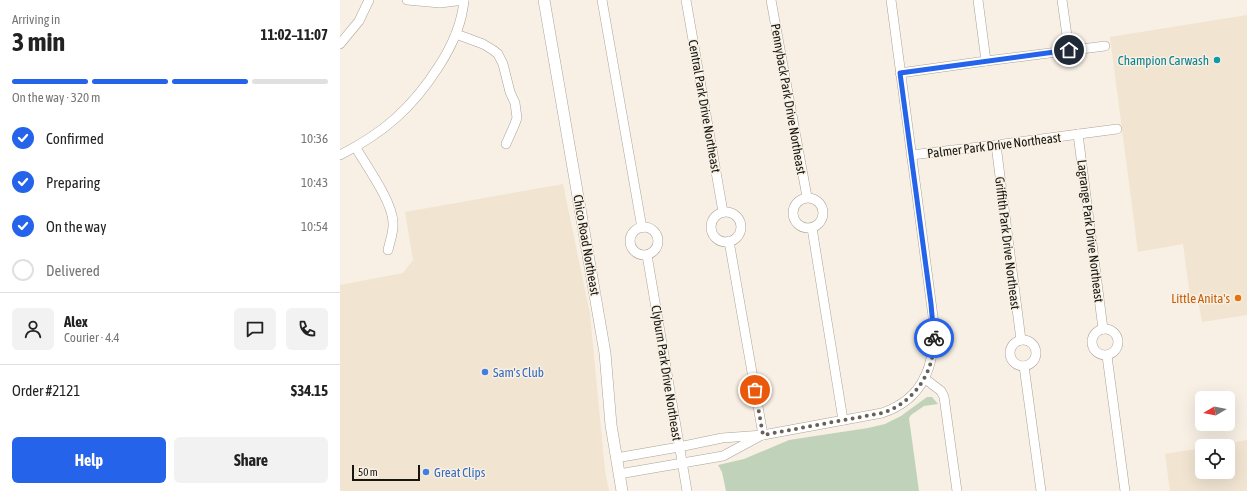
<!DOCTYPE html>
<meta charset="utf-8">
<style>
body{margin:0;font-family:"Asap Condensed",sans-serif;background:#f2f2f2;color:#222;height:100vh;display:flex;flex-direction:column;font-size:15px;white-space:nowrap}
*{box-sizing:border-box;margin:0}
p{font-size:13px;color:#767676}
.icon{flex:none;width:22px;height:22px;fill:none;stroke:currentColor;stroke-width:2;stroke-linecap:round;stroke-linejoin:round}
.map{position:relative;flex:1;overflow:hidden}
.sheet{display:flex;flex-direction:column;background:#fff;width:340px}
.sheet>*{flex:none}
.needle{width:26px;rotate:260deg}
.fabs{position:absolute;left:855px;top:391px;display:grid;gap:8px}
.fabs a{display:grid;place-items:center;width:40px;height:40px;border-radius:6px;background:#fff;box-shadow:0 4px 16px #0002;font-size:20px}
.scale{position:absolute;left:12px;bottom:10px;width:68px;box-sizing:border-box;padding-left:4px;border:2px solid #171510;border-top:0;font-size:11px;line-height:14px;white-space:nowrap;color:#171510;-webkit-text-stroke:3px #f8f0e4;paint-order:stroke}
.pin{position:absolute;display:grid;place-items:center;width:34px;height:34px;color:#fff;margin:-17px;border:2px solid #fff;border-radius:50%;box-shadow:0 1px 4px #0007}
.courier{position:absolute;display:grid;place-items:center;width:40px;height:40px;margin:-20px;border:3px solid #2563eb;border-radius:50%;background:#fff;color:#222;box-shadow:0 1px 5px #0007}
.head em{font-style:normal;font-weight:700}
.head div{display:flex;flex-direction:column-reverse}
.head{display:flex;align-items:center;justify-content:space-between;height:68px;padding:0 12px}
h1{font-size:26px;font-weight:700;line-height:30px}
.bar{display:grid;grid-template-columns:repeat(4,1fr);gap:6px 4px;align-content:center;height:48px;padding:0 12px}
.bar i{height:5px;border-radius:3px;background:#e0e0e0}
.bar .active{background:#2563eb}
.bar p{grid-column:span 4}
.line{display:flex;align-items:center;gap:10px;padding:0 12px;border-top:1px solid #e0e0e0}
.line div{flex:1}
.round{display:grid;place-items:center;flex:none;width:42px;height:42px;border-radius:6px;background:#f2f2f2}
ol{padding:0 12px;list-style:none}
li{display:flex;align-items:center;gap:12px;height:44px}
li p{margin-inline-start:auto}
li .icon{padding:4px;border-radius:50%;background:#2563eb;color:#fff;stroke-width:4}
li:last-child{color:#767676}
li i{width:22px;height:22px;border:2px solid #e0e0e0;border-radius:50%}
.action{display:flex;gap:8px;margin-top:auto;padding:8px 12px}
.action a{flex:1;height:46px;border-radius:6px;background:#2563eb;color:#fff;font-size:16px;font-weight:700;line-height:46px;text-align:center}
.action a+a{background:#f2f2f2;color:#222}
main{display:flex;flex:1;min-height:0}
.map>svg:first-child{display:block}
</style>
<main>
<section class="sheet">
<div class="head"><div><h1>3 min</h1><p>Arriving in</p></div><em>11:02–11:07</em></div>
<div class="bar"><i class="active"></i><i class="active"></i><i class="active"></i><i></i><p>On the way · 320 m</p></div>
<ol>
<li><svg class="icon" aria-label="check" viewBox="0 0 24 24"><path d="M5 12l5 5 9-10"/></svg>Confirmed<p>10:36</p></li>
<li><svg class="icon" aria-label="check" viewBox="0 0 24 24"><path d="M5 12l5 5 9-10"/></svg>Preparing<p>10:43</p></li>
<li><svg class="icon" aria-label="check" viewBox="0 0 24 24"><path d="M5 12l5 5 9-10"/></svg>On the way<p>10:54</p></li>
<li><i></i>Delivered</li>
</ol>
<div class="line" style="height:72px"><a class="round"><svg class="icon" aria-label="person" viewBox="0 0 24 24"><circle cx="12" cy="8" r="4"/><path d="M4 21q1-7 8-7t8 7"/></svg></a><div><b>Alex</b><p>Courier · 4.4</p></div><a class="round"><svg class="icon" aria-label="chat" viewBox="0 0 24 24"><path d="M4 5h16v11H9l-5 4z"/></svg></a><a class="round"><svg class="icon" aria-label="phone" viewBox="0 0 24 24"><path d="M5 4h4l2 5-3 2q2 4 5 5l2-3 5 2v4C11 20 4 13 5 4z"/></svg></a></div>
<div class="line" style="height:52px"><div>Order #2121</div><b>$34.15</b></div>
<div class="action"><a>Help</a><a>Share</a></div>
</section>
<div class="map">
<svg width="907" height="491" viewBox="0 0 907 491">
<rect width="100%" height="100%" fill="#f8f0e4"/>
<g fill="#f1e4d1">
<polygon points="907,15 907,315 862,322 857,295 850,296 843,244 798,252 770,37"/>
<polygon points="223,184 250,314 265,471 269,491 0,491 0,285 63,273 73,260 65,212"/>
<polygon points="907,440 907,491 830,491 825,454 862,448 862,472 888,472 888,446 872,446"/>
</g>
<polygon fill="#c1d2ba" points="587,397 592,397 598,404 584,406 571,415 569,418 579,491 386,491 382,472 378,465 404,459 449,440 528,428 545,424 561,416"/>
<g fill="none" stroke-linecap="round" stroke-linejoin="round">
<defs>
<g id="minor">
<polyline points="67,0 100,3 124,0"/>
<polyline points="262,0 302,228"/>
<polyline points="346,0 383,212"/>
<polyline points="431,0 467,197"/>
<polyline points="638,0 646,61"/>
<polyline points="722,0 729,50"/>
<polyline points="116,34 143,44 153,50 158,54 163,64 170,92 175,103 177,118 174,126 166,144"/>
<polyline points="0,44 19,21 29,0"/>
<polyline points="560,73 646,61 765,46"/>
<polyline points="738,134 763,329"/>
<polyline points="656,145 681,340"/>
<path d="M16 148C27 167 52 201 53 222 54 231 50 241 48 250"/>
<path d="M0 155C44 133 73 107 99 66 112 46 122 24 124 0"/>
<polyline points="571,155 656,145 777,129"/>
<circle cx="468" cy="213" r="15"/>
<circle cx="386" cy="227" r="15"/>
<circle cx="304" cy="241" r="14"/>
<polyline points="472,228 503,420"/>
<polyline points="389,241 423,435"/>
<polyline points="307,255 347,491"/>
<circle cx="765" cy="342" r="13"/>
<circle cx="683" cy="353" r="13"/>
<polyline points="767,356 785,491"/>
<polyline points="684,366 701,491"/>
<polyline points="584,378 601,391 604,397 617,491"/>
<path d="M276 458 339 447 382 438 423 435 542 413C584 399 595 365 594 324L551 0"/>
<polyline points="279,474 383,456 420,436"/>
</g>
<polyline id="tertiary" points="204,0 265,353 271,425 282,491"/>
</defs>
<use href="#minor" stroke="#aba398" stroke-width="10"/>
<use href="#tertiary" stroke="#aba398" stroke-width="12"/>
<use href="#minor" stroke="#fff" stroke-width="9"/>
<use href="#tertiary" stroke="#fff" stroke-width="11"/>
</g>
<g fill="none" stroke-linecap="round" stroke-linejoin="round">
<path stroke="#66625a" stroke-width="4" stroke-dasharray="0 7.2" d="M415 390 423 435 542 413C574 403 595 372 594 338"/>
<polyline stroke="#2563eb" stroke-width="5" points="594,338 591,304 560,73 729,50"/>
</g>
<circle fill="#0f9aa8" stroke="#f8f0e4" stroke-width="1.5" cx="877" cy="60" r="4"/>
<circle fill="#e8710a" stroke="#f8f0e4" stroke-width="1.5" cx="898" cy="298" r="4"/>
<g fill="#3f7fe0" stroke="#f8f0e4" stroke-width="1.5">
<circle cx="145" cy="372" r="4"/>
<circle cx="86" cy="472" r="4"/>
</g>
<g text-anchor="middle" stroke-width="3" stroke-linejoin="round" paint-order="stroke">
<g font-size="13" fill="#0d838f" stroke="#f8f0e4" text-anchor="end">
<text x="869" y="65">Champion Carwash</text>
</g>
<g font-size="13" fill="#171510" stroke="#f8f0e4">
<text transform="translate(449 99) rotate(80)" y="5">Pennyback Park Drive Northeast</text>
<text transform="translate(365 106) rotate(80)" y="5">Central Park Drive Northeast</text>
<text transform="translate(654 145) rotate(-7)" y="5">Palmer Park Drive Northeast</text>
<text transform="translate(751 231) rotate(83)" y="5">Lagrange Park Drive Northeast</text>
<text transform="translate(668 243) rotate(83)" y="5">Griffith Park Drive Northeast</text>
<text transform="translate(247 245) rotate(80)" y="5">Chico Road Northeast</text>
<text transform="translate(327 373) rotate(81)" y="5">Clyburn Park Drive Northeast</text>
</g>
<g font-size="13" fill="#c56008" stroke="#f8f0e4" text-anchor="end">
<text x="890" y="303">Little Anita's</text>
</g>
<g font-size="13" fill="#366cbe" stroke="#f8f0e4" text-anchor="start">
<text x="153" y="377">Sam's Club</text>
<text x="94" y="477">Great Clips</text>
</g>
</g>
</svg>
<div class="fabs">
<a><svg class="needle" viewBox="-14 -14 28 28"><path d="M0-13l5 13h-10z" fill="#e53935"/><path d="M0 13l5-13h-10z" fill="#767676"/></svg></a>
<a><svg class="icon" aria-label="locate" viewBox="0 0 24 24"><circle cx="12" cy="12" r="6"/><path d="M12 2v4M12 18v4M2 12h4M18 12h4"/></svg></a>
</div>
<div class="scale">50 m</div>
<div class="pin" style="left:415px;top:390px;background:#ea580c"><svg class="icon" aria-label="bag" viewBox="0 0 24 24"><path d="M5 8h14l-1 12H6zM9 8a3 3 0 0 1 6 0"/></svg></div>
<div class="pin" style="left:729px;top:50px;background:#1f2937"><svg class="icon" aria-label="home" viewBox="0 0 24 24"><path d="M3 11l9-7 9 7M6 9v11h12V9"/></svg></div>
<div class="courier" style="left:594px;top:338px"><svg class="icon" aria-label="bike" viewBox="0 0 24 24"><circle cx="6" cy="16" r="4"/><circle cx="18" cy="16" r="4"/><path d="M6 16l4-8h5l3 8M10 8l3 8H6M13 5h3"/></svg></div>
</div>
</main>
